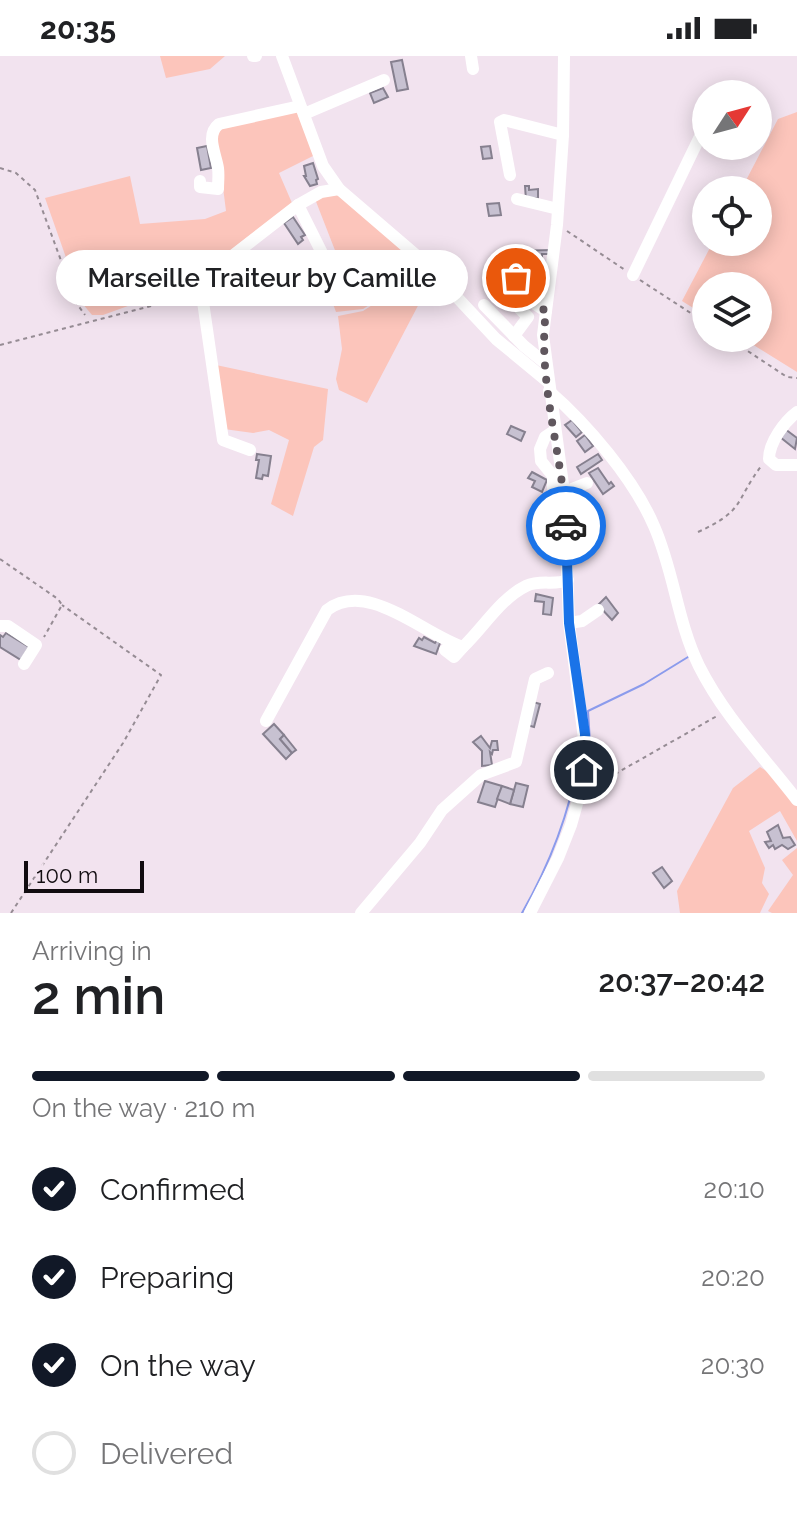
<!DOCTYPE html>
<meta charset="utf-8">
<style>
body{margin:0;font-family:Raleway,sans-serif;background:#f2f2f2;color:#202124;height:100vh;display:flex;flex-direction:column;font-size:30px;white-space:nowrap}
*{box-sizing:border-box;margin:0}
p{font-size:26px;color:#757577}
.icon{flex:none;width:44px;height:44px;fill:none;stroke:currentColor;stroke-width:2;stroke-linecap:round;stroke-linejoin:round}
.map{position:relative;height:857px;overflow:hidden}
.details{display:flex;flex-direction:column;background:#fff;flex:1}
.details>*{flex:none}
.needle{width:52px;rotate:54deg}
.buttons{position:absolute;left:692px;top:24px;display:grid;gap:16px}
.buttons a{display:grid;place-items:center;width:80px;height:80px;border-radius:50%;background:#fff;box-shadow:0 4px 20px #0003;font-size:40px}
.scale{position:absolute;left:24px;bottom:20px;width:120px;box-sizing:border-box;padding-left:8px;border:4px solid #110c10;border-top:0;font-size:22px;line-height:28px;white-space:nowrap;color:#110c10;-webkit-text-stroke:6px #f2e3ef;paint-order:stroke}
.pin{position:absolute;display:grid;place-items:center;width:68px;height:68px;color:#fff;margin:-34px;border:4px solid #fff;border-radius:50%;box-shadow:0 2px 8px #0007}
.courier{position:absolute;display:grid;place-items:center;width:80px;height:80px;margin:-40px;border:6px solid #1a73e8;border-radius:50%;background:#fff;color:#222;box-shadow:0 2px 10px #0007}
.bubble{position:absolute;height:56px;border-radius:28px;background:#fff;box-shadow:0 4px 20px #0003;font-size:26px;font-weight:600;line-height:56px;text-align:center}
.summary em{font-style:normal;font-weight:600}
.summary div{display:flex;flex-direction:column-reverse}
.summary{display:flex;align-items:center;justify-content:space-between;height:136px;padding:0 32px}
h1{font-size:52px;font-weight:600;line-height:60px}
.bar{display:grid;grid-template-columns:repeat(4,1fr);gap:12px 8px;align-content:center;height:96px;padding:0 32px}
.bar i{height:10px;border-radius:6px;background:#e0e0e0}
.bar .current{background:#111827}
.bar p{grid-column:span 4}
ol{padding:0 32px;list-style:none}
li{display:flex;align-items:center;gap:24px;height:88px}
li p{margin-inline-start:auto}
li .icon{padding:8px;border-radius:50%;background:#111827;color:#fff;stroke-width:4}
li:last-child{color:#757577}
li i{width:44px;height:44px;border:4px solid #e0e0e0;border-radius:50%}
.status{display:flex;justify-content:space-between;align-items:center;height:56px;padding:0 40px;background:#fff;direction:ltr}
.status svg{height:22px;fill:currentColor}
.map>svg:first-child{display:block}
</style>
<div class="status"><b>20:35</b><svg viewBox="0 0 49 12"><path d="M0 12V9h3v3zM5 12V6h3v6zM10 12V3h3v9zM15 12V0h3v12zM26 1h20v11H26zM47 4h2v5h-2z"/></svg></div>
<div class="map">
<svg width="797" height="857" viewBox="0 0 797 857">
<rect width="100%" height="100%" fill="#f2e3ef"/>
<g fill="#fcc5bb">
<polygon points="160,0 225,0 210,13 166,22"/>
<polygon points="298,54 315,99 279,117 292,147 205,214 175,233 103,259 92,259 82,247 45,142 130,120 140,168 205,163 226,155 216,76 230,69"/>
<polygon points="797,56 797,316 742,282 758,282 758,230 706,230 706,260 682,245 713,186 758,186 758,134 741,134 778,63"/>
<polygon points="339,136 426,213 363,253 336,256 320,213 338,202 315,143"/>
<polygon points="427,214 433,221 367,347 339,334 336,323 342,293 338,260 363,255"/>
<polygon points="216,309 328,333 323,384 314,391 293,460 271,448 289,384 269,374 253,377 224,373"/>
<polygon points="760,711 774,720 797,749 797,785 780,755 749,775 765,812 762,827 769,838 760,857 680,857 677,835 733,732"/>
<polygon points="797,792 797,857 772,857 768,855 793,819 782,804"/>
</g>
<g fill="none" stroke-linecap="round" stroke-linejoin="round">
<g stroke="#8b9bec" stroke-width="2">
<polyline points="590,686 588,655 644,628 688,601"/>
<path d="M522 857C551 806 572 752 580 693"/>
</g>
</g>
<g fill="#c7c1d1" stroke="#86808f" stroke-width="2">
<polygon points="402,4 408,33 397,35 391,6"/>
<polygon points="383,32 388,41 374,47 370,37"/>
<polygon points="207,90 211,112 201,114 197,92"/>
<polygon points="490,90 492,102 483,103 481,91"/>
<polygon points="313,107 318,123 316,124 317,128 310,130 304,120 306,120 304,110"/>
<polygon points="525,130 529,130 529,134 538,133 538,142 526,144"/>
<polygon points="499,147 501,159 489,160 487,148"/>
<polygon points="293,161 305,179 301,181 303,184 298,188 284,167"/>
<polygon points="550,194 549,198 542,198 542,208 532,207 532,201 515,202 515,195"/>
<polygon points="499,197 510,206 509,216 498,211 491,219 485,212"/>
<polygon points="572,364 582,376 576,381 565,369"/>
<polygon points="511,370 525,376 521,385 507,378"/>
<polygon points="785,373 797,382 795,393 780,381"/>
<polygon points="585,379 593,390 585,396 577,385"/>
<polygon points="257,398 271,400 268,420 263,419 262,423 256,422 259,404 256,404"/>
<polygon points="598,398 602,404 581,418 577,411"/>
<polygon points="598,412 609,428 611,426 614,430 603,438 589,417"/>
<polygon points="532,416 547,424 542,436 532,431 535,425 528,422"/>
<polygon points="536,538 553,542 551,559 543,558 544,546 535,545"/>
<polygon points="606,541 618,557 612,564 598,549"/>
<polygon points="6,577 29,591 21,604 0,591 0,579 3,581"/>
<polygon points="424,581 435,587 437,584 440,587 436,598 414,590 419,582 422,584"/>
<polygon points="533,646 540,648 534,671 527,669"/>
<polygon points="274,668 284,679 280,683 292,697 286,703 263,678"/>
<polygon points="284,679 296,694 292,697 280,683"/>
<polygon points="481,680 490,692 492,685 497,685 498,694 493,694 492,698 490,696 492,709 482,710 482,695 473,686"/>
<polygon points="485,725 502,730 495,751 478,746"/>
<polygon points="516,727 528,730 523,751 510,748"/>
<polygon points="502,730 514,734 510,748 497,743"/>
<polygon points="778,769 783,782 790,781 795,789 788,793 782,789 775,793 773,789 769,792 765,786 771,785 767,776"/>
<polygon points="662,811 672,825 664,832 653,817"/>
</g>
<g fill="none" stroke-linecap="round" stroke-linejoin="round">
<g stroke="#968c94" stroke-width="2" stroke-dasharray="4 4" stroke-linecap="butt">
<polyline points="0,112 16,117 35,134 77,248 85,259"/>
<polyline points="567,175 625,214"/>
<polyline points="640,224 706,267"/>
<polyline points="728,282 787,321 797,322"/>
<polyline points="0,289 159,248 189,232"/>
<path d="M698 476C746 454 734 446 762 409"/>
<polyline points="0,503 58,543 62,549 44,581"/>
<polyline points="594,730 717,660"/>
<polyline points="11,857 123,687 161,619 62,549"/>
</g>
<g stroke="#fff" stroke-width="12">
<polyline points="253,0 256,0"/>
<polyline points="282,0 323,110 339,133 424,206 496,283 547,325"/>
<polyline points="471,0 473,13"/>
<polyline points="304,58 384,24"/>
<polyline points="510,119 500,66 504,64 563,79"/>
<path d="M200 125V131L218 133C218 126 219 119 218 112 216 98 205 79 219 68L300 50"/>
<polyline points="517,143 558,153"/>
<polyline points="318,209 326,205 298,149 321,136 339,133"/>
<path d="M523 212C510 233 527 244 546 255"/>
<polyline points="633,219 706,68"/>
<polyline points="505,238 528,261 514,280"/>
<polyline points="484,249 524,290 545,307"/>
<path d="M549 335C587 368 634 423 654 470 674 515 677 565 699 610 724 660 763 700 797 744"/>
<path d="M797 356C785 365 769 386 769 403L776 409H797"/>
<polyline points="250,394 223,384 200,225 298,149"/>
<polyline points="564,436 587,427"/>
<polyline points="553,441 553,420 541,405 540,393 545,381 554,375"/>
<polyline points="569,567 582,565 598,554"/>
<polyline points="0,570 8,570 36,589 24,608"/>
<polyline points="445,594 454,601 463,591"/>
<path d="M266 665 327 554C368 523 424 579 463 591 483 572 501 542 526 530 541 523 554 530 568 524"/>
<polyline points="361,857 420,787 442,754 481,719 516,706 535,623 548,617"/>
<polyline points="530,857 558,802 571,769 582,730 586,698 569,567 564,436 543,279 557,169 563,79 564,0"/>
</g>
</g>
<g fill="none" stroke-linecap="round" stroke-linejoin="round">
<path stroke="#60575e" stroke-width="8" stroke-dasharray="0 14.4" d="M516 222C517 237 534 248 546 255 537 327 563 398 566 470"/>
<polyline stroke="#1a73e8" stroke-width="10" points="566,470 569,567 585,678 584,714"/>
</g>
</svg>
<div class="buttons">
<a><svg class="needle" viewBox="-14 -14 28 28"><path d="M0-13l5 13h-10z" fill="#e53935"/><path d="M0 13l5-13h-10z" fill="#757577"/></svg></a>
<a><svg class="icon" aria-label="locate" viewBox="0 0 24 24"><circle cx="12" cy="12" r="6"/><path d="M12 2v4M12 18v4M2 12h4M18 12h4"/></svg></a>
<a><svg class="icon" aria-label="layers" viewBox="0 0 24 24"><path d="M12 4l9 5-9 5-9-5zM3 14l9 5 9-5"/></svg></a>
</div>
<div class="scale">100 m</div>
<div class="pin" style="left:516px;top:222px;background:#ea580c"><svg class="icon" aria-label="bag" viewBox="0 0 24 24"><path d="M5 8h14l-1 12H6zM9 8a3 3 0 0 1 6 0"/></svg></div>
<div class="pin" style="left:584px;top:714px;background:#1f2937"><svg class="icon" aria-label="home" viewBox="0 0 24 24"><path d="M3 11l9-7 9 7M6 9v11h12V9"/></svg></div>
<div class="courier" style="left:566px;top:470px"><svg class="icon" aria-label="car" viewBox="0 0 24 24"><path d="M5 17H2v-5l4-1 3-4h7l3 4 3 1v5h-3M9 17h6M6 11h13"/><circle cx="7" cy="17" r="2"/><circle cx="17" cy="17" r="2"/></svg></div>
<div class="bubble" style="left:56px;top:194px;width:412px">Marseille Traiteur by Camille</div>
</div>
<section class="details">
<div class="summary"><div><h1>2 min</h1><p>Arriving in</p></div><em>20:37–20:42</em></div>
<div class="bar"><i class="current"></i><i class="current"></i><i class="current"></i><i></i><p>On the way · 210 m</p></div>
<ol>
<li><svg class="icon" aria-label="check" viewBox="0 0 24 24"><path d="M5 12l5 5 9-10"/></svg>Confirmed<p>20:10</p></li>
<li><svg class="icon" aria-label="check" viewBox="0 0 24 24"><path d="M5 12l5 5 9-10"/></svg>Preparing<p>20:20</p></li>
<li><svg class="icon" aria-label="check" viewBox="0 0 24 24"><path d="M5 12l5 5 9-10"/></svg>On the way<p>20:30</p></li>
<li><i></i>Delivered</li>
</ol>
</section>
